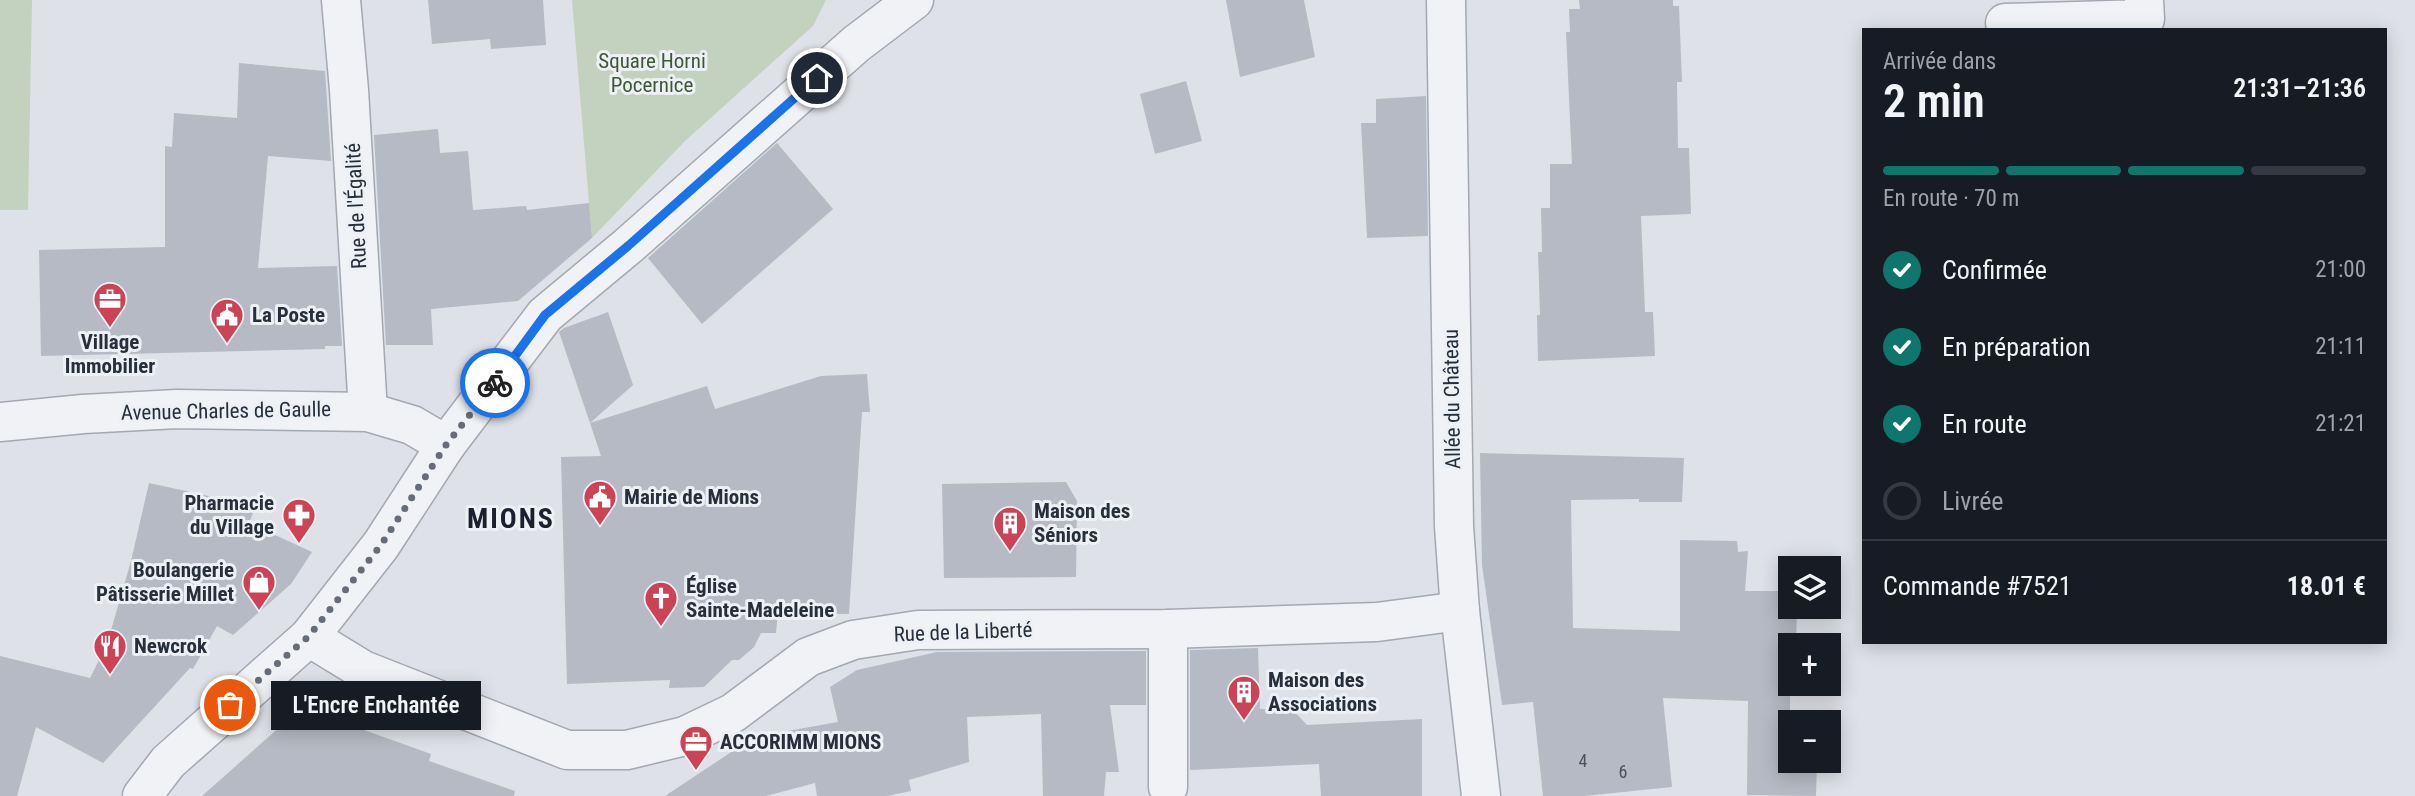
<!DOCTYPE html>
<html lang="fr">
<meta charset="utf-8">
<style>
body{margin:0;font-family:"Roboto Condensed",sans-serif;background:#20242c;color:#f1f3f6;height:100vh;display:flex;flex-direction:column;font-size:26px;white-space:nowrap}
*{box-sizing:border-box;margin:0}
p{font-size:23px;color:#9ea1a6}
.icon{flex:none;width:38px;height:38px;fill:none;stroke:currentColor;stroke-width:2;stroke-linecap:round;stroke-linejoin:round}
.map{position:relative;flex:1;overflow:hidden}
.panel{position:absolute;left:1862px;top:28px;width:525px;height:616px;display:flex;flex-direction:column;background:#171b24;border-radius:0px;box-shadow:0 4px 18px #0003}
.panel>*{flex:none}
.tools{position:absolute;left:1778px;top:556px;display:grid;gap:14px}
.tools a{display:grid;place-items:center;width:63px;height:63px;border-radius:0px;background:#171b24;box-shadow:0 4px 18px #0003;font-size:35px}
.pin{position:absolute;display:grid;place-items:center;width:60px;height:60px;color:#fff;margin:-30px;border:4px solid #fff;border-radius:50%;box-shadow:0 2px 7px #0007}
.courier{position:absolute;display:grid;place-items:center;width:70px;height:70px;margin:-35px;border:5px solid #1a73e8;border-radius:50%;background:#fff;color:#222;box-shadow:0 2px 9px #0007}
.bubble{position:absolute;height:49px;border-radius:0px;background:#171b24;box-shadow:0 4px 18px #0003;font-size:23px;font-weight:600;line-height:49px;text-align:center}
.headline em{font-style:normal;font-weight:600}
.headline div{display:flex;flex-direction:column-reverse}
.headline{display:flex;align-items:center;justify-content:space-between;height:119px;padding:0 21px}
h1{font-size:46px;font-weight:600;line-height:52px}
.bar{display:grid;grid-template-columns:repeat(4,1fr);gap:10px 7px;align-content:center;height:84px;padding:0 21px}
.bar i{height:9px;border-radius:5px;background:#363941}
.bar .current{background:#0f766e}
.bar p{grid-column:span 4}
.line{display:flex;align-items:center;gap:18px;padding:0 21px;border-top:2px solid #363941}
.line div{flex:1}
ol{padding:0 21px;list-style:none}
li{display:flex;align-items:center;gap:21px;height:77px}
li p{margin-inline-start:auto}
li .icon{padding:7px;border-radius:50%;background:#0f766e;color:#fff;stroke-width:4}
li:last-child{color:#9ea1a6}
li i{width:38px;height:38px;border:4px solid #363941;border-radius:50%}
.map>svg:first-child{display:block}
</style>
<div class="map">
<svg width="2415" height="796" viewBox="0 0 2415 796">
<rect width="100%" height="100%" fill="#dee1e7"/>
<g fill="#c3d1bf">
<polygon points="0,0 32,0 28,210 0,210"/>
<polygon points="572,0 826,0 813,26 685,141 592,238"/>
</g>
<g fill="#b5bac4">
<polygon points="428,0 543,0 546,45 491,49 490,39 432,44"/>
<polygon points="1226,0 1304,0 1315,57 1240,77"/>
<polygon points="1579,0 1673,0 1673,6 1679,6 1682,82 1677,82 1678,148 1689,148 1691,214 1641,216 1645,312 1653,312 1655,356 1538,361 1537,315 1540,315 1538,252 1542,252 1541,208 1550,208 1550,164 1572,164 1566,32 1570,32 1569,9 1580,9"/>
<polygon points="239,63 325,71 331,161 268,156 258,268 337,266 342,346 325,346 325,349 41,356 39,250 165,247 165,146 172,147 174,113 237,118"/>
<polygon points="1186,81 1202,141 1155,154 1140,94"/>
<polygon points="1426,96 1428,236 1367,238 1361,123 1376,123 1376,99"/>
<polygon points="438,129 440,153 468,151 473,210 526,206 527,210 589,203 592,238 518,301 431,309 433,345 386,345 374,135"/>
<polygon points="777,143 833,209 702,324 648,258"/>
<polygon points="608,312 633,385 590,423 559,332 564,328"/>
<polygon points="867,374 870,412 862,412 849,614 778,613 776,633 761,633 754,647 739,660 732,660 704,687 669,688 670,680 567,684 561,457 601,456 590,423 707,386 715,409 821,376"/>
<polygon points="1480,453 1684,458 1682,502 1639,502 1639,499 1571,500 1573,628 1680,631 1680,540 1737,541 1738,552 1748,551 1745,591 1790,591 1790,607 1797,607 1796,646 1790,646 1790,761 1817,761 1816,796 1747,795 1748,701 1663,698 1672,787 1584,796 1543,796 1533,702 1502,705 1482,565"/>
<polygon points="1066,482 1077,501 1076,577 944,578 942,484"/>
<polygon points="149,483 218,498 253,513 249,523 312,552 291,584 233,635 217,626 193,669 190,668 103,763 36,727 17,796 0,796 0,656 90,678 107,644 131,561"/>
<polygon points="1258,648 1260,709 1293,710 1307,725 1422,719 1422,796 1321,796 1319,764 1190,770 1190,650"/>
<polygon points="1146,651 1146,705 1110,705 1119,772 1106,772 1104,796 1043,796 1041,714 967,717 969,762 909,780 911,791 887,796 817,796 815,783 766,796 665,796 754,737 838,722 830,687 857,670 937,652"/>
<polygon points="328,717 431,754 429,761 515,791 514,796 202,796 282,725"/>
</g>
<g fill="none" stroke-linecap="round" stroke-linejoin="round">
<defs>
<g id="minor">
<polyline points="341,0 349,90 368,412"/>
<polyline points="1446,0 1454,526 1460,611 1481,796"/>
<polyline points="2005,23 2145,19 2144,0"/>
<polyline points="0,422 83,414 177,409 368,412 412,425 446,445"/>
<polyline points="1168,629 1168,787"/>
<polyline points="309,637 363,670 567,750 627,750 685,736 733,713 808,657 853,640 918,630 1168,629 1377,622 1460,611"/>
<polyline points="142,796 168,762 309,637 381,545 446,445 545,315 628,246 856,44 914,0"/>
</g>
</defs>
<use href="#minor" stroke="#a3a8b1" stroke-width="41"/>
<use href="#minor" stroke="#f0f2f5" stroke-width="38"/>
</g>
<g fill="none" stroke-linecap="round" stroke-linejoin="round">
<polyline stroke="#676d78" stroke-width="7" stroke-dasharray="0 12.6" points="230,705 309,636 381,545 446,445 495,383"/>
<polyline stroke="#1a73e8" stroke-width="9" points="495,383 545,315 628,246 817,78"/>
</g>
<defs>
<symbol id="office-pin" viewBox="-11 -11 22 30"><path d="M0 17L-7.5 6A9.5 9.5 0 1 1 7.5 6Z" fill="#cb4355" stroke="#edf0f5"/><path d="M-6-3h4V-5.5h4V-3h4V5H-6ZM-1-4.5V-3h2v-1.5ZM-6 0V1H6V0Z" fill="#fff"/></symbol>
<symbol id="civic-pin" viewBox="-11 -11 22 30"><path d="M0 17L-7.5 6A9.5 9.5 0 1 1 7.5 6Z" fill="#cb4355" stroke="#edf0f5"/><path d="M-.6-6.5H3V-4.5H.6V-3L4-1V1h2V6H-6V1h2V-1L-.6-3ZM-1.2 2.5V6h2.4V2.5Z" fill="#fff"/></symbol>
<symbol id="pharmacy-pin" viewBox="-11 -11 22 30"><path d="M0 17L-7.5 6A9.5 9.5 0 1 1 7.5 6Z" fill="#cb4355" stroke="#edf0f5"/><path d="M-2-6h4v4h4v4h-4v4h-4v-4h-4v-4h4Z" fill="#fff"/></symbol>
<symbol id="building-pin" viewBox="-11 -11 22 30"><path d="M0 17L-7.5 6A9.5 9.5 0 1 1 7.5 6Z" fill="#cb4355" stroke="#edf0f5"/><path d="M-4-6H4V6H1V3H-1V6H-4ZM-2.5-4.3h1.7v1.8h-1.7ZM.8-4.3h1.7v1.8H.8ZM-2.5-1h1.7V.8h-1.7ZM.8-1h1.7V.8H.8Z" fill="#fff"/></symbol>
<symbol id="shop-pin" viewBox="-11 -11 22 30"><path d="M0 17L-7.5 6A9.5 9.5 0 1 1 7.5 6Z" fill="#cb4355" stroke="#edf0f5"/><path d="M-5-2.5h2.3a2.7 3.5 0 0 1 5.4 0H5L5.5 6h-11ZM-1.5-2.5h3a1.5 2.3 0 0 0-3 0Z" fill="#fff"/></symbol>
<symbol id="church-pin" viewBox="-11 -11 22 30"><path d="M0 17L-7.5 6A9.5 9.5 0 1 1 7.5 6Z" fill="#cb4355" stroke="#edf0f5"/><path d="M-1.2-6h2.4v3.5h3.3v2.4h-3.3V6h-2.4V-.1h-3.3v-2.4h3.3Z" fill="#fff"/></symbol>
<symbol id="restaurant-pin" viewBox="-11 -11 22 30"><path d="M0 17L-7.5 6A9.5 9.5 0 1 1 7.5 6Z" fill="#cb4355" stroke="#edf0f5"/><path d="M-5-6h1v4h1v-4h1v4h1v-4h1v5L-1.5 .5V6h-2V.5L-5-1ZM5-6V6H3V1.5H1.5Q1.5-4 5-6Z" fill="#fff"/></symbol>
</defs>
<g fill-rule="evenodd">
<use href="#office-pin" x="91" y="280" width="38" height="52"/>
<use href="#civic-pin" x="208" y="296" width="38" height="52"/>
<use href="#civic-pin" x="581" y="478" width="38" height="52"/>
<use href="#pharmacy-pin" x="280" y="496" width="38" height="52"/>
<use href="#building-pin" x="991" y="504" width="38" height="52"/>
<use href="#shop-pin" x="240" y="563" width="38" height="52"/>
<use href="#church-pin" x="642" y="579" width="38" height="52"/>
<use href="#restaurant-pin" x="91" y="627" width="38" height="52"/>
<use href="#building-pin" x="1225" y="673" width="38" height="52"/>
<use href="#office-pin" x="677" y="723" width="38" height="52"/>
</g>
<g text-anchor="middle" stroke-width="6" stroke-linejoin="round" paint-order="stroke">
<g font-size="18" fill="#4a525f">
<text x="1583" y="767">4</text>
<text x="1623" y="778">6</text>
</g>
<g font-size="21" fill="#3b5935" stroke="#edf0f5">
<text x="652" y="68">Square Horni<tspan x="652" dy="24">Pocernice</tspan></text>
</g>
<g font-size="21" fill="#272f3d" stroke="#edf0f5">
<text transform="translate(356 206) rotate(-93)" y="7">Rue de l'Égalité</text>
<text transform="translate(1452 399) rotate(-91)" y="7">Allée du Château</text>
<text transform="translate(226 411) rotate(-1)" y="7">Avenue Charles de Gaulle</text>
<text transform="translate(963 632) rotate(-2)" y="7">Rue de la Liberté</text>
</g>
<g font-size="21" font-weight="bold" fill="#272f3d" stroke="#edf0f5" text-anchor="start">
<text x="252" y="322">La Poste</text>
<text x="110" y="349" text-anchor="middle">Village<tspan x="110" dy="24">Immobilier</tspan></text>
<text x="624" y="504">Mairie de Mions</text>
<text x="274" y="510" text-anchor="end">Pharmacie<tspan x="274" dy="24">du Village</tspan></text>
<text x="1034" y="518">Maison des<tspan x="1034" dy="24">Séniors</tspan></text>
<text x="234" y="577" text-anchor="end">Boulangerie<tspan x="234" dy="24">Pâtisserie Millet</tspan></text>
<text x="686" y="593">Église<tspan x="686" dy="24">Sainte-Madeleine</tspan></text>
<text x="134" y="653">Newcrok</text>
<text x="1268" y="687">Maison des<tspan x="1268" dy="24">Associations</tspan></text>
<text x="720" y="749">ACCORIMM MIONS</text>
</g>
<g font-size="28" font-weight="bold" letter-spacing="2" fill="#1a202e" stroke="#edf0f5">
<text x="511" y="528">MIONS</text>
</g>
</g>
</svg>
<div class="tools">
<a><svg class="icon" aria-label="layers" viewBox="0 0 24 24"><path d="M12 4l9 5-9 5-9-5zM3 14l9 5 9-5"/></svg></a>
<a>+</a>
<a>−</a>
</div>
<div class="pin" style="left:230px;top:705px;background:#ea580c"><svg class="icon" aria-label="bag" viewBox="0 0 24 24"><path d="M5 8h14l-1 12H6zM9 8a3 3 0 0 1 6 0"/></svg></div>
<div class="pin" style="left:817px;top:78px;background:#1f2937"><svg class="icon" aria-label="home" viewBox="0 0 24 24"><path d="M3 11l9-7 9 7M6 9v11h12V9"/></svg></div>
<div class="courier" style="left:495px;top:383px"><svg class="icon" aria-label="bike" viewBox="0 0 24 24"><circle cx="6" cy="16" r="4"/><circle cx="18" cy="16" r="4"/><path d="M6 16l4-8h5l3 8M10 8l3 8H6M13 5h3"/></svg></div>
<div class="bubble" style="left:271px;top:681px;width:210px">L'Encre Enchantée</div>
<section class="panel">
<div class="headline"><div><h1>2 min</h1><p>Arrivée dans</p></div><em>21:31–21:36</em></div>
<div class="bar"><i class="current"></i><i class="current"></i><i class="current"></i><i></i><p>En route · 70 m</p></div>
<ol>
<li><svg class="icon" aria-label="check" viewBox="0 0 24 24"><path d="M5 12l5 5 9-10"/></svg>Confirmée<p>21:00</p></li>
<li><svg class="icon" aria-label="check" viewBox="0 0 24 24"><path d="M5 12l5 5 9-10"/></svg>En préparation<p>21:11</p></li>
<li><svg class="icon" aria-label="check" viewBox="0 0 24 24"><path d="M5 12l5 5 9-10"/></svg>En route<p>21:21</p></li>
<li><i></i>Livrée</li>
</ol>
<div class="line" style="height:91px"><div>Commande #7521</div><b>18.01 €</b></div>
</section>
</div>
